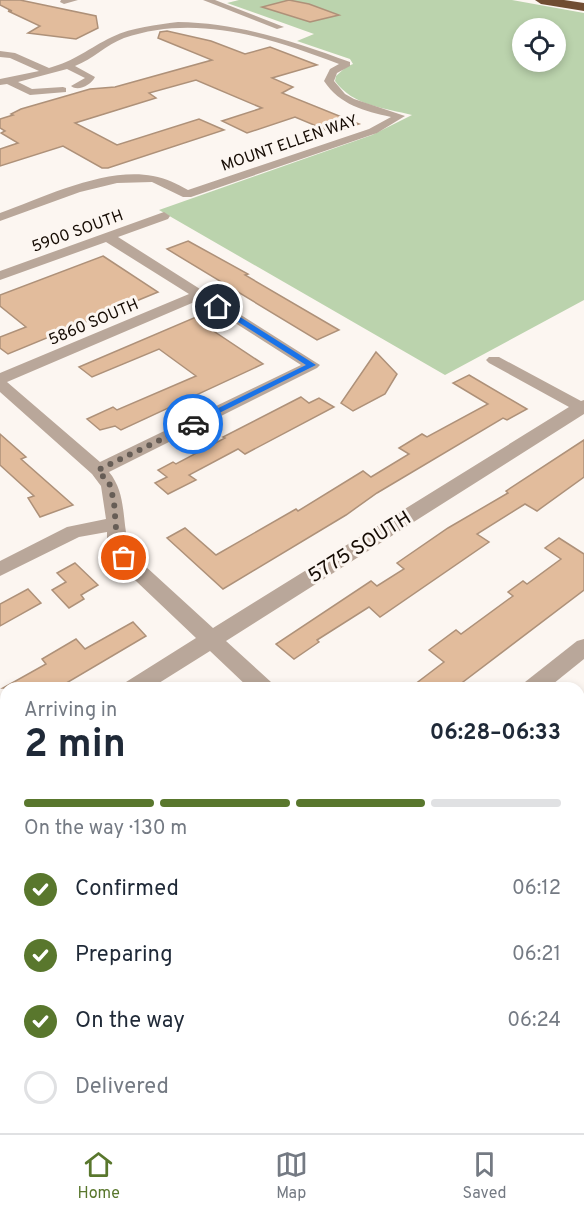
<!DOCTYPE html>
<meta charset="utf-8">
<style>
body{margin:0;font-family:Overpass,sans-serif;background:#f6f6f7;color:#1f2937;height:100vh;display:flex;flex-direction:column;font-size:22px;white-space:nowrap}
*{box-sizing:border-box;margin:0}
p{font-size:20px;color:#747a83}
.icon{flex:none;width:33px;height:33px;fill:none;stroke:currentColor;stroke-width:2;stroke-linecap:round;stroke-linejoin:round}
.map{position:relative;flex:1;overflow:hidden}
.side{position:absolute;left:0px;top:682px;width:585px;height:452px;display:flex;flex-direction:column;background:#fff;border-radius:18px 18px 0 0;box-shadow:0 3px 9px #0003}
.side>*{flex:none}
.tools{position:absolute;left:512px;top:18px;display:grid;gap:12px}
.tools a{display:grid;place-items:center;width:54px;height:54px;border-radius:50%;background:#fff;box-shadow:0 3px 9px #0003;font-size:30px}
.pin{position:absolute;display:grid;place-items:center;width:51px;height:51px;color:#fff;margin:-26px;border:3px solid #fff;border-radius:50%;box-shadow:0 2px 6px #0007}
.courier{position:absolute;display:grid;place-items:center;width:60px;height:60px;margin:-30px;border:4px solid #1a73e8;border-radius:50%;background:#fff;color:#222;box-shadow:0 2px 8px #0007}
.head em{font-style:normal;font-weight:700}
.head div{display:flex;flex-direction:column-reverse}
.head{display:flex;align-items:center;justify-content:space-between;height:102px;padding:0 24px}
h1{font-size:39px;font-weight:700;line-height:45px}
.bar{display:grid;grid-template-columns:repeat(4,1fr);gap:9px 6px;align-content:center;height:72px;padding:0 24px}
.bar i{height:8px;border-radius:4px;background:#e0e1e3}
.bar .current{background:#59772d}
.bar p{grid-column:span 4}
ol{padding:0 24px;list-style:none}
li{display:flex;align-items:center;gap:18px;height:66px}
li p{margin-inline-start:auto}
li .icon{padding:6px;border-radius:50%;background:#59772d;color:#fff;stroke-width:4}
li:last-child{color:#747a83}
li i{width:33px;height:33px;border:3px solid #e0e1e3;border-radius:50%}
.menu{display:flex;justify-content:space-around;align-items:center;height:84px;border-top:2px solid #e0e1e3;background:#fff;font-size:16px;color:#747a83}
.menu a{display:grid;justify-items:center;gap:3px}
.menu .current{color:#59772d}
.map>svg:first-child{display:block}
</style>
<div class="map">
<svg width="584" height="1133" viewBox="0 0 584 1133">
<rect width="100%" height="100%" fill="#fcf6f1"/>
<path fill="#bbd3ad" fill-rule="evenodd" d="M239 0H512L584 13V300L445 375 159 210 372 135 412 115C385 108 353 106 335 81L336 76 346 67 353 64 350 59 297 41 314 34 227 3ZM522 28H555V62H522Z"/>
<g fill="#e2bc9c" stroke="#ae9179" stroke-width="1.5">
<polygon points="0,0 20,0 96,16 98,28 76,39 28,33 40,26 8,11 12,11 0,5"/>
<polygon points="289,0 309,4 339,15 310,22 262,7"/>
<polygon points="167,31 211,41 245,54 270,47 317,65 272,78 293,87 282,93 359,124 333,133 295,117 247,133 222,121 262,108 196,80 149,93 156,98 75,123 117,145 199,119 224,130 108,168 102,168 63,146 0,166 0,149 18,143 1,133 5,131 0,128 0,119 13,115 11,114 21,109 66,96 90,89 115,87 212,60 158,38 160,32"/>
<polygon points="188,241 248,274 245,275 339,330 317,340 167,249"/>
<polygon points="103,256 158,292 8,354 0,348 0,337 26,327 0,306 0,295"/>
<polygon points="196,317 215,329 212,330 263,364 121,430 115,426 100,430 87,419 113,407 117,410 196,376 159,349 92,377 79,367"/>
<polygon points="376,352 397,374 385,394 353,411 341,403"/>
<polygon points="469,375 527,409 507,420 503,418 377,493 346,515 223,589 167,538 185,528 216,555 296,509 298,511 363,471 371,477 409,454 399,448 422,434 427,437 488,404 453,383"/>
<polygon points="301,397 309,403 319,398 334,407 245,454 238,449 189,475 196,480 168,494 155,483 167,477 158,470 173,462 176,464 225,438 223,437"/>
<polygon points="0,434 26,457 21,459 73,505 40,517 28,498 34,496 0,465"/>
<polygon points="584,440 584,477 537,511 525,504 477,534 489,542 380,617 369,607 317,640 319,642 294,659 276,644 371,581 377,586 404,569 397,563 448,528 508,493 506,491"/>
<polygon points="559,538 584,554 584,590 455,688 410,688 444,662 429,650 456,630 461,634 513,596 508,592 523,581 527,584 561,559 545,548"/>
<polygon points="75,563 98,585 81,595 84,599 69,608 52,590 66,582 57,573"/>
<polygon points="28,589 41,603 0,626 0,604"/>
<polygon points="133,622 146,636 58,688 3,688 46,664 42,659 76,639 85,649"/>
</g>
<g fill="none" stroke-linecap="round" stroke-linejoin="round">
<g fill="#b9a79a" fill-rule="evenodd">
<polygon points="61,0 78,0 64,4 60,2"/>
<polygon points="203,0 215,0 284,27 277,29"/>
<path d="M178 22C239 23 293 41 350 62V66L337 73 334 81 345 94 354 99 405 116 377 133 191 197H183L152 182 117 183 80 192 0 221V213C45 197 105 167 153 176 166 178 177 184 188 190L369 129 391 117C364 111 340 105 324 81L330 69 339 64C270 38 197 13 124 38 106 45 93 59 75 66L95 77C91 85 78 92 71 86L85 78 67 69 18 82 32 89 63 87 66 88V92L30 95 7 84 0 85V79L39 71 10 58 0 57V51L15 53 49 68C75 61 89 48 112 37 133 27 156 25 178 22Z"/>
<path d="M164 212 170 216 168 219 118 237 320 365 317 368 109 472C129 496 120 527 132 554L213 628 569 407 489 363 486 360 489 357H499L581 401 584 400V414L226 641 271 682 274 688H249L210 651 151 688H123L126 682 196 638 117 563 107 542V532L79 537 0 576V561L67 527 106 519 101 486 92 474 0 392V373L189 294 106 242 0 280V271ZM199 300 301 365 100 462 7 382Z"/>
<polygon points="584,639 584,659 548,688 522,688 525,682 577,641"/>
<polygon points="6,759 6,781 0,783 0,761"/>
<polygon points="579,966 584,968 584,999 579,997"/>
<polygon points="0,994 6,996 6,1031 0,1029"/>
<polygon points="62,1128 93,1128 95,1133 64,1133"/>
<polygon points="192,1128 225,1128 223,1133 190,1133"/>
</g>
<polygon fill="#704d32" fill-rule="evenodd" points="535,0 564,0 584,3 584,11 541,4"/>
</g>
<polygon fill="#1a73e8" points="216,305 221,305 316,365 193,426 189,424 190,422 306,365 216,308"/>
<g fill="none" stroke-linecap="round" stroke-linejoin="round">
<polyline stroke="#665d56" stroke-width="6" stroke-dasharray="0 10.8" points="124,558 117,542 114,502 110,485 98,470 193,424"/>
</g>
<g text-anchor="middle" stroke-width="6" stroke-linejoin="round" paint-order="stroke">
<g font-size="16" fill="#150b03" stroke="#fcf6f1">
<text transform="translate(289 142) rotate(-19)" y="6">MOUNT ELLEN WAY</text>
<text transform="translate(77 230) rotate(-20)" y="6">5900 SOUTH</text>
<text transform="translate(93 321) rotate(-23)" y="6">5860 SOUTH</text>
</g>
<g font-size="20" fill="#150b03" stroke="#fcf6f1">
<text transform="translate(359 546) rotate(-32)" y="7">5775 SOUTH</text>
</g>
</g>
</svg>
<div class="tools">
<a><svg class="icon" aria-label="locate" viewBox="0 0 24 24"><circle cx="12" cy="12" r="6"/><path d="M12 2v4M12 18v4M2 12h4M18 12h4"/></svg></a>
</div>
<div class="pin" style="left:124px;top:558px;background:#ea580c"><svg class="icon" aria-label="bag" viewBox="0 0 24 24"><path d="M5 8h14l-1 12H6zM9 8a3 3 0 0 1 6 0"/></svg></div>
<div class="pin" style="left:218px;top:307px;background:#1f2937"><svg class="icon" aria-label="home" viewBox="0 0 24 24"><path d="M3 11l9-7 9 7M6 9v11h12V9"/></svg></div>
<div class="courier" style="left:193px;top:424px"><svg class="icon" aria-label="car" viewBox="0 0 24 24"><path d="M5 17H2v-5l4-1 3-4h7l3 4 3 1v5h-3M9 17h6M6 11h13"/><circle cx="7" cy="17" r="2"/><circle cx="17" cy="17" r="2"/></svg></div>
<section class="side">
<div class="head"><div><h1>2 min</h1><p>Arriving in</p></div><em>06:28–06:33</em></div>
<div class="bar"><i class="current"></i><i class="current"></i><i class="current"></i><i></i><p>On the way · 130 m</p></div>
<ol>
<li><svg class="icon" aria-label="check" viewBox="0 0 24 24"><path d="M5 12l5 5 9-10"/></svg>Confirmed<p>06:12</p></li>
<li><svg class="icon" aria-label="check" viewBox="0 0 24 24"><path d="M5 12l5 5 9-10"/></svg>Preparing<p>06:21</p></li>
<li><svg class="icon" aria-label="check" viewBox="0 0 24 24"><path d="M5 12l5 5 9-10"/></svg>On the way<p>06:24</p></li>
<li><i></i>Delivered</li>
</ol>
</section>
</div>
<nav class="menu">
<a class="current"><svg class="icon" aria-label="home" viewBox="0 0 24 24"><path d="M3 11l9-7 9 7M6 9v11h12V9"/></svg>Home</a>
<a><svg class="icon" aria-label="map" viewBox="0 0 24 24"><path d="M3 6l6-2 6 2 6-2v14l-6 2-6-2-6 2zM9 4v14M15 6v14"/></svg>Map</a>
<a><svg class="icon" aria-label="saved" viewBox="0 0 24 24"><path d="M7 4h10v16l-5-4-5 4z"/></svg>Saved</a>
</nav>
